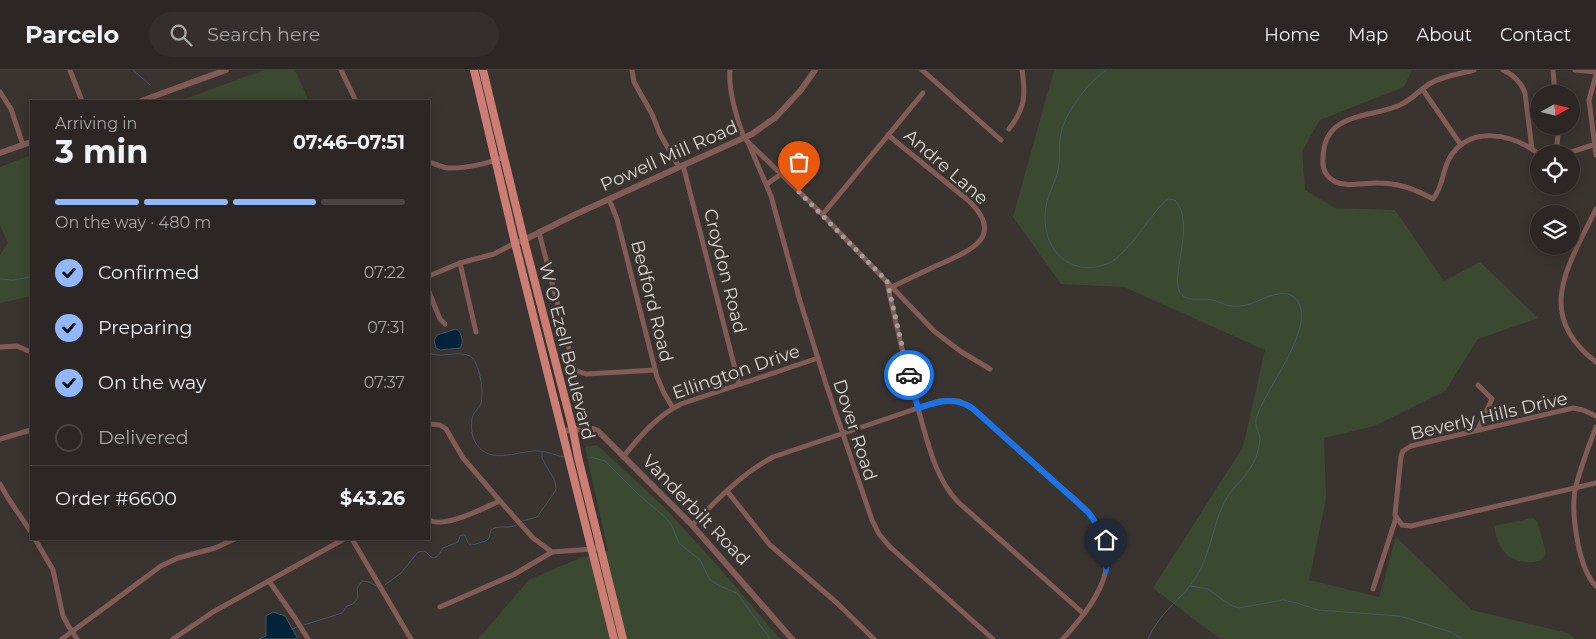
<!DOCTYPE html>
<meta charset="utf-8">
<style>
body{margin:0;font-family:Montserrat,sans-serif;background:#342f2c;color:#f1f3f6;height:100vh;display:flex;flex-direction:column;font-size:19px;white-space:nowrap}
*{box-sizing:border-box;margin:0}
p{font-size:16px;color:#a6a5a6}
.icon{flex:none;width:28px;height:28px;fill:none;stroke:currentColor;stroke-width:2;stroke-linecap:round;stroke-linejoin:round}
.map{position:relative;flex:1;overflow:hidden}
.details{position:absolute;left:30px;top:30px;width:400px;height:440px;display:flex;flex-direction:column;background:#2c2724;border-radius:0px;box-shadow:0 2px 12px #0003,0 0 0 1px #484441}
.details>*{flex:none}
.needle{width:32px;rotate:82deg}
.tools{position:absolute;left:1530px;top:15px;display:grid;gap:10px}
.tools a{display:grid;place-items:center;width:50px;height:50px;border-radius:50%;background:#2c2724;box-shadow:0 2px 12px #0003,0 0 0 1px #484441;font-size:25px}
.pin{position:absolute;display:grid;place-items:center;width:42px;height:42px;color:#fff;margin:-51px -21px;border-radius:50% 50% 50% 0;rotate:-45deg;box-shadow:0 0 5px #0007}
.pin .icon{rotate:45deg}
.courier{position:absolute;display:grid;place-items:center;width:50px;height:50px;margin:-25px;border:4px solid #1a73e8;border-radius:50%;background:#fff;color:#222;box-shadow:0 1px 6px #0007}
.summary em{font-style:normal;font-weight:700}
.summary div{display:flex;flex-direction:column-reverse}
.summary{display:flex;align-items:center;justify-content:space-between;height:85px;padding:0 25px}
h1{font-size:32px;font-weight:700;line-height:38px}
.bar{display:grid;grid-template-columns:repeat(4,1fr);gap:8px 5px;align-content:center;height:60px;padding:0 25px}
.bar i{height:6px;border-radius:4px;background:#484441}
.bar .current{background:#91b8fd}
.bar p{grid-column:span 4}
.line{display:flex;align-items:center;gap:12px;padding:0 25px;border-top:1px solid #484441}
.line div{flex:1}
ol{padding:0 25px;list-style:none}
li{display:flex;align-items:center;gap:15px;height:55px}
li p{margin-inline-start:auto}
li .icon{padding:5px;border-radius:50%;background:#91b8fd;color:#111;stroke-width:4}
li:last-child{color:#a6a5a6}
li i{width:28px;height:28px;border:2px solid #484441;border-radius:50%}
header{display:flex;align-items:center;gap:30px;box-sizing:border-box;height:70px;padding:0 25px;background:#2c2724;border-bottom:1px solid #484441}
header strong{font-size:24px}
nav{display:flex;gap:28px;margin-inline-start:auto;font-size:18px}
.search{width:350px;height:45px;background:#342f2c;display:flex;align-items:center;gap:12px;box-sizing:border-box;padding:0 18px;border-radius:28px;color:#a6a5a6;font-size:19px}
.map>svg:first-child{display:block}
</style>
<header>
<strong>Parcelo</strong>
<div class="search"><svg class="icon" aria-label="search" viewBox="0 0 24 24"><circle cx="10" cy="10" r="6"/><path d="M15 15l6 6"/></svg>Search here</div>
<nav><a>Home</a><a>Map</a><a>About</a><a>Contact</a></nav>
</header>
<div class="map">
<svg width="1596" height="569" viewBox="0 0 1596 569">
<rect width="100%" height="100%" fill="#3a3430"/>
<g fill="#3c4931">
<polygon points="264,0 295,0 309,31 179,31"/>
<polygon points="1054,0 1412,0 1404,17 1320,50 1302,81 1305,120 1335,138 1395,140 1444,211 1480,192 1538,248 1478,269 1445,321 1374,356 1324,368 1326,429 1309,510 1379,527 1396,467 1472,540 1568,563 1575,569 1220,569 1153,518 1243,377 1265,280 1124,217 1061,214 1013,147"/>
<polygon points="31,85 31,226 0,233 0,185 8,173 0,155 0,97"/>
<polygon points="597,375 664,437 724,503 780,569 478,569 529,510 580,488 608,481 585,377"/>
<path d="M1533 448 1537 451 1546 483C1542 497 1517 493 1507 485 1499 477 1496 467 1494 456Z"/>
</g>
<g fill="#022339" stroke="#425967">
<path d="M456 259C462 262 464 273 460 278L440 280 436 278 434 270 437 265Z"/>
<polygon points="273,542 285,546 298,569 259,569 266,566 266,546"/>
</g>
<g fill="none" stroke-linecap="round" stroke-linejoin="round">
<g stroke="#425967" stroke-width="1">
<polyline points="133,0 150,15"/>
<path d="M1107 0C1090 9 1068 40 1062 59 1058 72 1061 87 1058 100 1055 113 1048 124 1046 136 1039 176 1068 210 1109 193 1126 186 1150 146 1165 131L1169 129 1175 130C1197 155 1168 209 1181 224 1187 231 1198 229 1206 229 1222 230 1226 240 1246 235 1260 232 1283 215 1296 229 1319 256 1262 322 1256 350 1255 356 1259 362 1260 368 1260 374 1258 381 1256 387 1250 405 1232 416 1224 433 1212 457 1211 484 1196 507 1182 530 1159 542 1148 569"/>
<polyline points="0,209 13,210 31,207"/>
<path d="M429 283C442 289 457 280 470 286 480 292 484 323 481 333 480 337 477 339 475 342 469 350 471 367 477 375 491 394 515 382 534 381 544 380 554 385 564 387"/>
<polyline points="590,387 605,391 638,424 665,447 671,454 679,473 700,490 710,510 722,517 737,523 770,569"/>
<polyline points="523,451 537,447 556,420 555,411 542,388 542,382"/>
<path d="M385 515 401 503 418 482 425 481 432 488C439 487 439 484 443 478L458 472 460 466 462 465H465L468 473 470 475C476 475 480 472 486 471L489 468 491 460C499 454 508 460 516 455"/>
<polyline points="1191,516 1208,519 1230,535 1239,538 1283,530 1297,533 1318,540 1400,546 1451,562 1462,569"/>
<polyline points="304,555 342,543 347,536 353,534 358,528 357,518 362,511 369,512 378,517"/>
<polyline points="292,559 297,557"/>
</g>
<g stroke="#825b56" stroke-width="5">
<polyline points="70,0 82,31"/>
<polyline points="341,0 356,31"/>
<polyline points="632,0 634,12 652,44 660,64 679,97"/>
<path d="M730 0C728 19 737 50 744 68L819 141 934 261 960 281 990 299"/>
<polyline points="922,0 1001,70"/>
<path d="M1474 0C1460 4 1443 6 1431 13 1419 20 1413 29 1400 35 1369 49 1324 41 1323 88 1322 98 1325 106 1334 111 1346 118 1365 112 1379 113 1397 113 1417 120 1433 129 1443 117 1442 102 1449 89 1469 54 1513 64 1539 84"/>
<path d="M1503 0C1514 5 1521 12 1525 23L1532 79"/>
<polyline points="1553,0 1555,24"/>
<polyline points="1575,0 1596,2"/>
<polyline points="1596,5 1589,30 1596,85"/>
<polyline points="1423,20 1461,75"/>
<polyline points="0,22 11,39 23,75"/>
<path d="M1009 59C1025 38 1026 26 1022 0"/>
<path d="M888 65 969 131C1006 167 970 181 938 195 923 202 908 209 892 217"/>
<polyline points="748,72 771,126 800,231 826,314 872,450 879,464 890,477 993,569"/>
<polyline points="1556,84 1559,56"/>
<polyline points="1565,84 1596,74"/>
<path d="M429 92C435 94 441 97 448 98 464 99 490 93 504 87"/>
<polyline points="683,95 739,314"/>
<polyline points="767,114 781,104"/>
<polyline points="609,129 617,149 657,307 664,323 673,338"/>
<path d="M1596 139C1569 195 1533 244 1596 292"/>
<polyline points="823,144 923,23"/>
<polyline points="539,162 574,298 577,301 586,304 655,300"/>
<polyline points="460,193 476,262"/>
<polyline points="429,206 460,193 494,184 515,173"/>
<path d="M887 212C896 255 906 299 919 342 928 373 935 408 958 432L1084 544"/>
<polyline points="429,222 440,249 445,254"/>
<polyline points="0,277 17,276 31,282"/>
<polyline points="1596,346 1583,340 1573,338 1411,376 1403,381 1401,386 1395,445 1402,455 1411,456 1596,413"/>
<polyline points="429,354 440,355 446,359 463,388 500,431 533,468 552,482"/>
<path d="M1596 357C1589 376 1581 396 1576 416 1570 439 1578 499 1596 516"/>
<polyline points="1478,359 1492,329 1478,315"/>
<polyline points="0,369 31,360"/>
<path d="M623 387C640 366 657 346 681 334L818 288"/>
<polyline points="0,414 8,428 31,462"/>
<polyline points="727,421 770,475 837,533 874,569"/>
<path d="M429 450C445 459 483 438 500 431"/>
<path d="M692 455C717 430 741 404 773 387L939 331H959L976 341C1002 364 1028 387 1053 411 1066 422 1082 433 1092 447 1127 494 1094 534 1063 569"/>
<polyline points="35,469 53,500 63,546 69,557 77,569"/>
<polyline points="352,469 411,569"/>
<polyline points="269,511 295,548 308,569"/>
<polyline points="1373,519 1396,448"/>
<polyline points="440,537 513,505 552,482 592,479 600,477"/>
<polyline points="62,569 161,496 178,488 215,478 235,469"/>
<polyline points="173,569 213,542 344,469"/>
</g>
<g stroke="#825b56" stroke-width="6">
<polyline points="141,31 226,0"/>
<polyline points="0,83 31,72"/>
<polyline points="515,173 524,170 574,145 752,64 776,47 801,20 815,0"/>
<polyline points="563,361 590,358 598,361 692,455 792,569"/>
</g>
<g stroke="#cc7e75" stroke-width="8">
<polyline points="474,0 515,173 614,569"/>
<polyline points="483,0 524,170 573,360 578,387 623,569"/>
</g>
</g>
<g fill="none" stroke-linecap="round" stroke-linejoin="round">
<polyline stroke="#a19d9a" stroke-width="5" stroke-dasharray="0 9" points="799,122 887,211 909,305"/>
<path stroke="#1a73e8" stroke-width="6" d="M909 305 918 338C937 332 952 326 971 337L1088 442C1101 459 1108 478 1106 500"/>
</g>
<g text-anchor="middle" stroke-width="5" stroke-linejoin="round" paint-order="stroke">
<g font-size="18" fill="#d9d6d3" stroke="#3a3430">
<text transform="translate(669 86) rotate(-24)" y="6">Powell Mill Road</text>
<text transform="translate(946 97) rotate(41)" y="6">Andre Lane</text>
<text transform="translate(725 201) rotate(76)" y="6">Croydon Road</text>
<text transform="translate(652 231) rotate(76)" y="6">Bedford Road</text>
<text transform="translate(567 281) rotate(76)" y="6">W O Ezell Boulevard</text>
<text transform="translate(736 302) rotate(-19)" y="6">Ellington Drive</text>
<text transform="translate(1489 346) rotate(-13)" y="6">Beverly Hills Drive</text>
<text transform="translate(855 360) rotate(72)" y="6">Dover Road</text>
<text transform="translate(696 440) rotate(46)" y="6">Vanderbilt Road</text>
</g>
</g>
</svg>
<div class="tools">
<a><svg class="needle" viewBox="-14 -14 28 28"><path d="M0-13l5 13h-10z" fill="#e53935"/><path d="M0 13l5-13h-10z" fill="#a6a5a6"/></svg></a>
<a><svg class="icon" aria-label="locate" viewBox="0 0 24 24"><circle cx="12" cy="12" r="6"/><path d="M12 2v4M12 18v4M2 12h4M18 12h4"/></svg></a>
<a><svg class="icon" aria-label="layers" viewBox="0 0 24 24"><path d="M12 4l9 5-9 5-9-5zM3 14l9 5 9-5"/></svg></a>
</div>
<div class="pin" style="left:799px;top:122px;background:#ea580c"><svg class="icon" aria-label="bag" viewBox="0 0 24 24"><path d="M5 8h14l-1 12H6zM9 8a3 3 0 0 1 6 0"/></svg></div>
<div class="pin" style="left:1106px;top:500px;background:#1f2937"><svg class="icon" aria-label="home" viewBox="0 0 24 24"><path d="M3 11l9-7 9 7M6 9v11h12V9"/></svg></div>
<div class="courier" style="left:909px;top:305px"><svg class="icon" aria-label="car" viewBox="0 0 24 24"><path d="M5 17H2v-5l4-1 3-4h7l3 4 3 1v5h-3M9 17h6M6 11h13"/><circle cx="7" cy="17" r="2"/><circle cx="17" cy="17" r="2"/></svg></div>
<section class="details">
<div class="summary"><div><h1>3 min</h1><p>Arriving in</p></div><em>07:46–07:51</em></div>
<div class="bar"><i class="current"></i><i class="current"></i><i class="current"></i><i></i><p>On the way · 480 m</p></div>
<ol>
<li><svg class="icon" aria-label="check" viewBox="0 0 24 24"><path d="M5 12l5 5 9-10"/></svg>Confirmed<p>07:22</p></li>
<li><svg class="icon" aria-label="check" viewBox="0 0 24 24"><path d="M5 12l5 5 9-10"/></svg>Preparing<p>07:31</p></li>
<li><svg class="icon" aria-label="check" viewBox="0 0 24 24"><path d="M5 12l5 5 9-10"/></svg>On the way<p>07:37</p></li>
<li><i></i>Delivered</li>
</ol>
<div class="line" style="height:65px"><div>Order #6600</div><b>$43.26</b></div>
</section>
</div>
